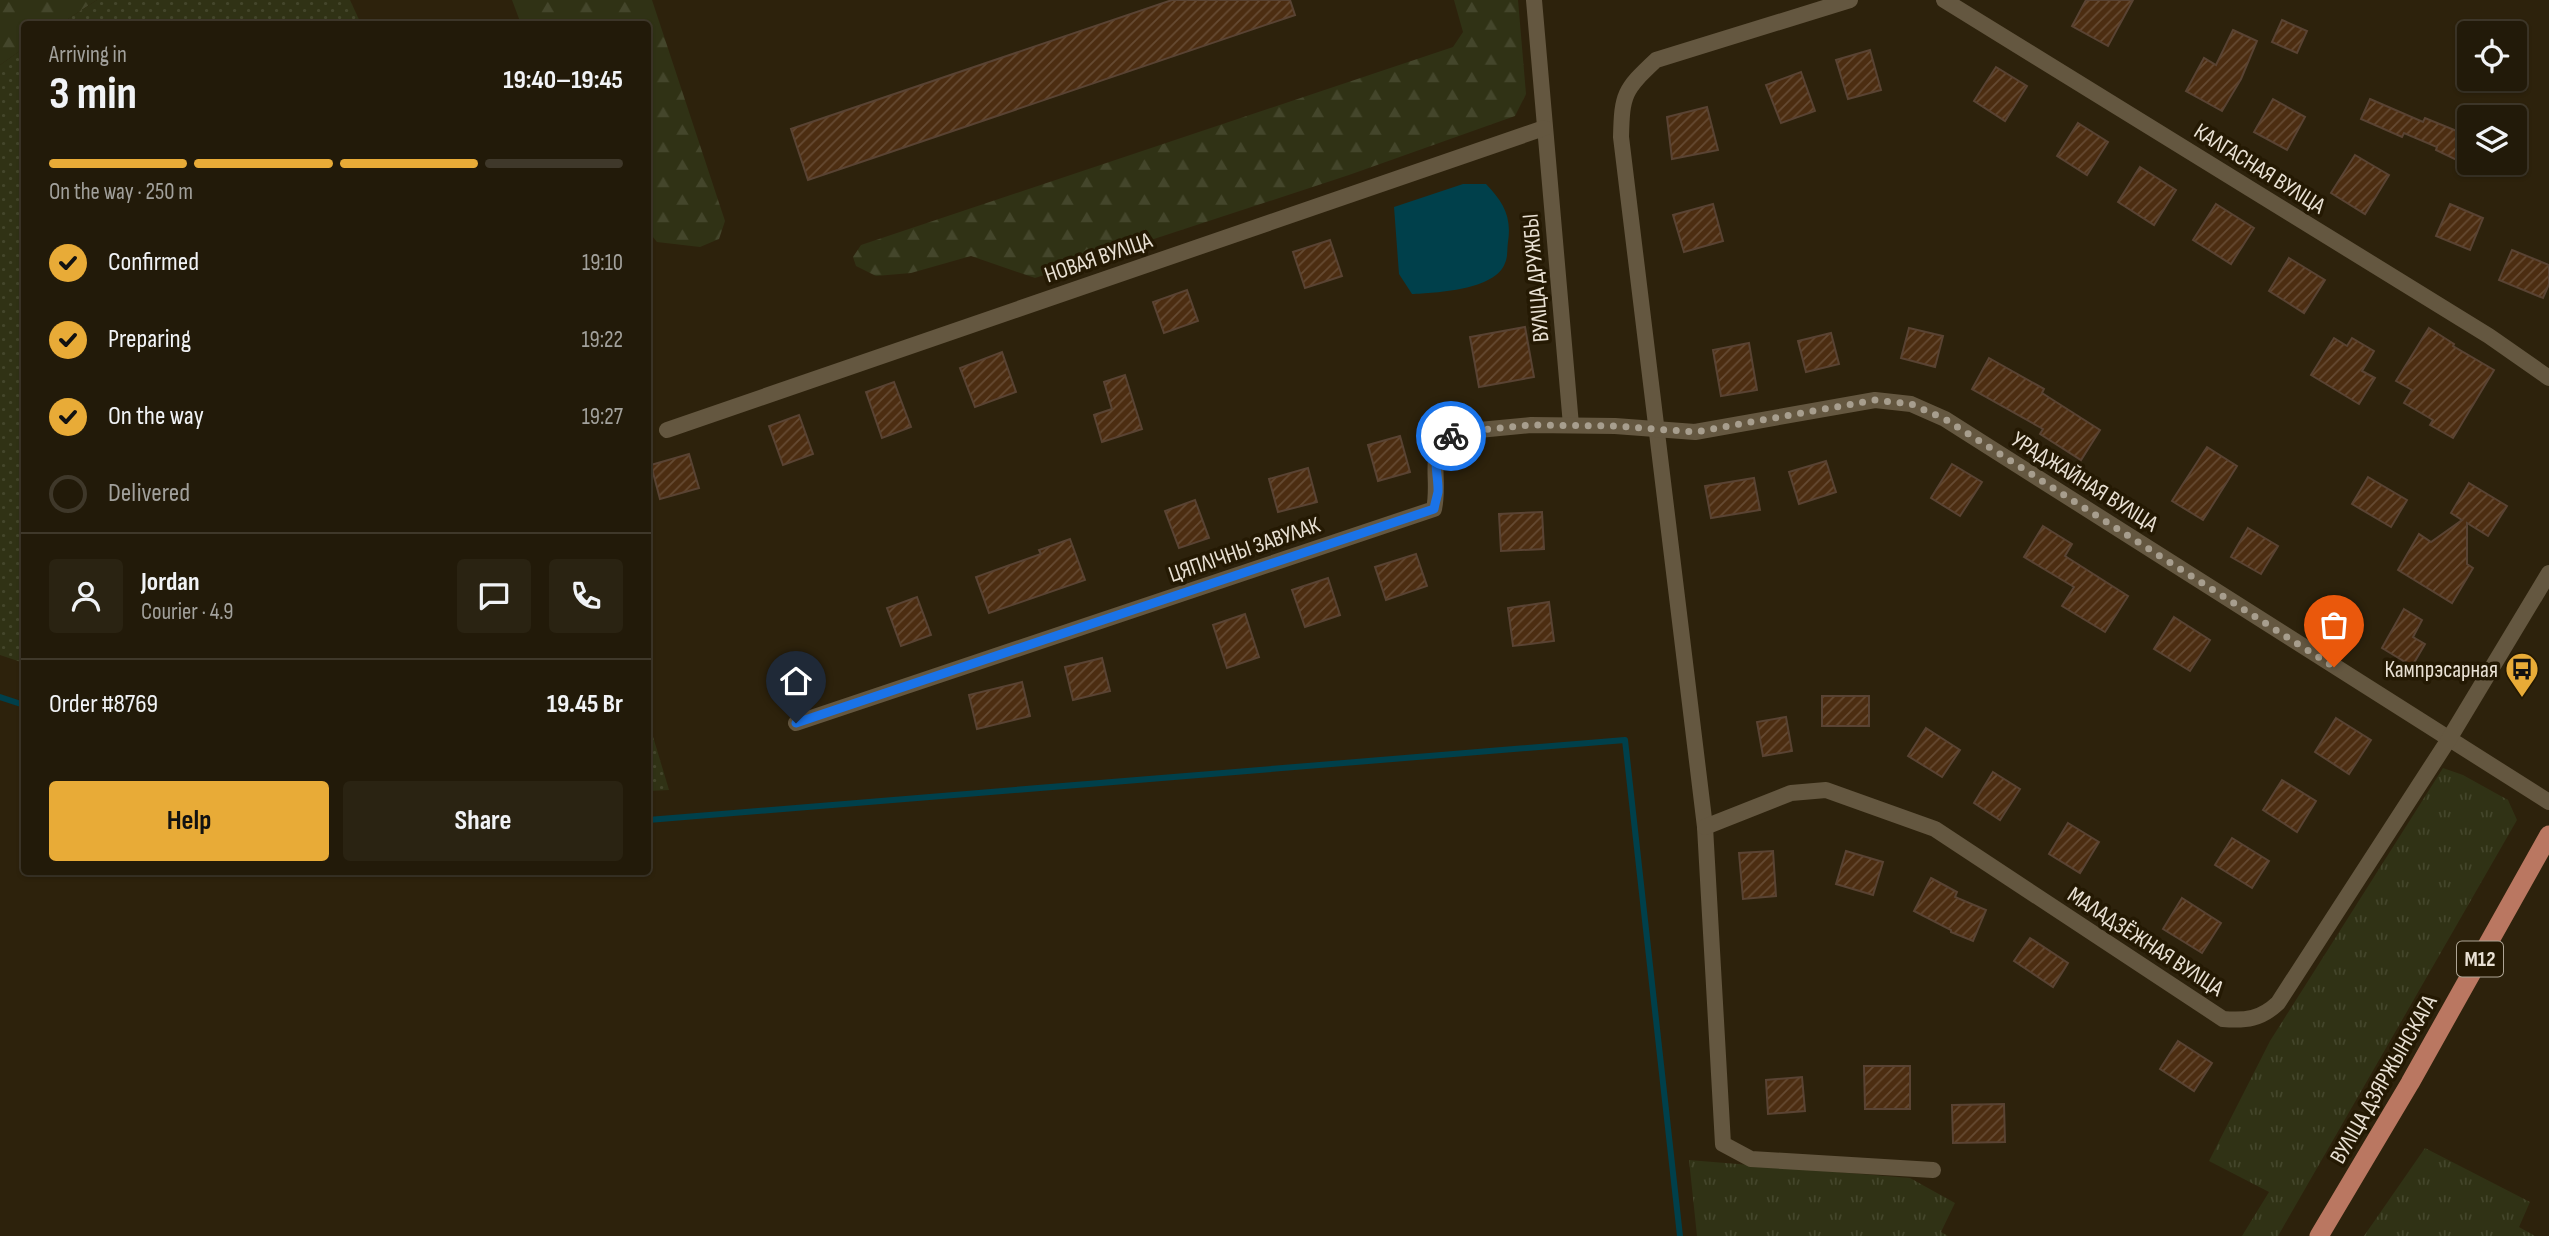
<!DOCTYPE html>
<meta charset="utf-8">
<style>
body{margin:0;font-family:"Sofia Sans Condensed",sans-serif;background:#2a2312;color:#f1f3f6;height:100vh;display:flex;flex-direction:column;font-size:26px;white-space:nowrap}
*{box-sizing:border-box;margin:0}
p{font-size:23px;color:#a2a19c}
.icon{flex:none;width:38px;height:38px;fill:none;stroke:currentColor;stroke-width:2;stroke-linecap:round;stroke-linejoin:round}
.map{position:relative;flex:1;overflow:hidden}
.details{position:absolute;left:21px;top:21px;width:630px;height:854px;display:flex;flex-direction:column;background:#221a09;border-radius:7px;box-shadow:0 2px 5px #0004,0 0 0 2px #3f382a}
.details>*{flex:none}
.controls{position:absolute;left:2457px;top:21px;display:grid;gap:14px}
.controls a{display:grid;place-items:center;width:70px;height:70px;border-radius:7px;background:#221a09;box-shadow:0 2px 5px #0004,0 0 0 2px #3f382a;font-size:35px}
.pin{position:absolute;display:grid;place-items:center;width:60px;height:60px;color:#fff;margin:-72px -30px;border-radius:50% 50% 50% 0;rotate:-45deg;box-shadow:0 0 7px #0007}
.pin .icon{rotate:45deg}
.courier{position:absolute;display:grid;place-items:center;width:70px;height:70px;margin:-35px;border:5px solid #1a73e8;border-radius:50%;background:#fff;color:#222;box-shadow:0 2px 9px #0007}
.summary em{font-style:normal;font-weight:700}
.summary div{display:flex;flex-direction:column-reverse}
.summary{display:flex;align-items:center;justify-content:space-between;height:119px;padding:0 28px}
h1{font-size:46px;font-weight:700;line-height:52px}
.bar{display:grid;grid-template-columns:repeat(4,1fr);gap:10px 7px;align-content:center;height:84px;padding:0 28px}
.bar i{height:9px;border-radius:5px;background:#3f382a}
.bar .selected{background:#e8ab37}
.bar p{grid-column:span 4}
.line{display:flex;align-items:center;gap:18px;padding:0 28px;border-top:2px solid #3f382a}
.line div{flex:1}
.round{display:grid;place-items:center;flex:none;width:74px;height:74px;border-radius:7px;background:#2a2312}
ol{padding:0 28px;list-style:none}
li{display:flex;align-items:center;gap:21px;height:77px}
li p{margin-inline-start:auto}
li .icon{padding:7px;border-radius:50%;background:#e8ab37;color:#111;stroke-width:4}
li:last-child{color:#a2a19c}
li i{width:38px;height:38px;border:4px solid #3f382a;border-radius:50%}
.primary-button{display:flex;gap:14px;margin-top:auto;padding:14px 28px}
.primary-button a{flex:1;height:80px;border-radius:7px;background:#e8ab37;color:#111;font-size:28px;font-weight:700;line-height:80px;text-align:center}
.primary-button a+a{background:#2a2312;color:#f1f3f6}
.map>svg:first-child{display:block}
</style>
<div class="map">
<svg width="2549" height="1236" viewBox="0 0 2549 1236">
<defs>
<pattern id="grass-tufts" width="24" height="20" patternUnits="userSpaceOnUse" patternTransform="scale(1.75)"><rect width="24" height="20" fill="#303215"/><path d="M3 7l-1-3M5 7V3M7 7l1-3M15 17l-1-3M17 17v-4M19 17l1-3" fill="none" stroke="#44462b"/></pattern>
<pattern id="forest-firs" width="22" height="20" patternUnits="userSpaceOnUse" patternTransform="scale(1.75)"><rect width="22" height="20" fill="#303215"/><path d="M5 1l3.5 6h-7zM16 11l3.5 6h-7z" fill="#44462b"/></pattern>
<pattern id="park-dots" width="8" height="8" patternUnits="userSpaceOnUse" patternTransform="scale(1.75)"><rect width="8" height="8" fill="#303215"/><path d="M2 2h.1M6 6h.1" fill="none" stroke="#44462b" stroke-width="1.8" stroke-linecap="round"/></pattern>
<pattern id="building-hatch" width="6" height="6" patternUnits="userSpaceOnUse" patternTransform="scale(1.75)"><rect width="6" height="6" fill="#4c2d11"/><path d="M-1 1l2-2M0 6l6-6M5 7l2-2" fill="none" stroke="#664b33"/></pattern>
</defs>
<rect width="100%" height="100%" fill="#2d220c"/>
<g fill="url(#grass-tufts)">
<polygon points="2443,768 2463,775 2508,800 2517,820 2278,1236 2242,1236 2269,1192 2209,1161 2270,1041"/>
<polygon points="2425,1148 2530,1202 2519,1227 2535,1236 2364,1236"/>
<polygon points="1689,1160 1910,1178 1955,1203 1941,1232 1948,1236 1697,1236"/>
</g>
<g fill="url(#forest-firs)">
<polygon points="0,0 97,0 60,24 24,24 24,48 0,65"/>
<polygon points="512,0 652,0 725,221 719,239 700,247 657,242 648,231 648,24 521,24"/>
<polygon points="1454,0 1518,0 1526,94 1515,116 1349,175 1035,278 971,256 911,273 876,276 856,266 853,257 861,245 1453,47 1463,32"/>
</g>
<g fill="url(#park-dots)">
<polygon points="97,0 350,0 361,24 60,24"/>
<polygon points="24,48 24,663 0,655 0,65"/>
<polygon points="648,720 669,790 648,791"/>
</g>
<path fill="#00404b" d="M1463 184H1486C1503 202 1512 216 1508 242 1507 248 1508 257 1505 263 1496 290 1435 293 1412 294L1399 274 1394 207Z"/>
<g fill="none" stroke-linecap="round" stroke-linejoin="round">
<g stroke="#00404b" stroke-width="6">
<polyline points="0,697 24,705"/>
<polyline points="648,820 1625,740 1680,1236"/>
</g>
</g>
<g fill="url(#building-hatch)" stroke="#594333" stroke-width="2">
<polygon points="1172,0 1290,0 1295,15 808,180 791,129"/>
<polygon points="2086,0 2133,0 2108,46 2072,26"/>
<polygon points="2282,20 2307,31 2297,53 2272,42"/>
<polygon points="2233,30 2257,41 2241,79 2222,111 2186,91 2204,58 2216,65"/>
<polygon points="1870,50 1881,90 1848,99 1836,60"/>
<polygon points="1996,67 2027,86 2005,121 1974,101"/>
<polygon points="1801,72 1815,111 1781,123 1766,85"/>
<polygon points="2273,99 2305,117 2287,150 2254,132"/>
<polygon points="2370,99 2423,122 2425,118 2469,136 2469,166 2436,150 2437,147 2404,133 2402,137 2361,119"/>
<polygon points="1707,107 1718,150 1672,159 1667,117"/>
<polygon points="2078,123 2108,142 2087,175 2057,156"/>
<polygon points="2355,155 2389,175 2365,214 2331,193"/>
<polygon points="2140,167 2176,190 2154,225 2118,202"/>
<polygon points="1713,204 1723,241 1684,252 1673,215"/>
<polygon points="2216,204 2254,228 2231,264 2193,240"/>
<polygon points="2450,204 2483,218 2470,250 2436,236"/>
<polygon points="1330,240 1342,276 1305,288 1293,252"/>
<polygon points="2512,250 2549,265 2549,284 2543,298 2499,280"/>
<polygon points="2289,258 2325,280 2304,313 2269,291"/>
<polygon points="1187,290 1198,321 1164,333 1153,302"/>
<polygon points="1525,327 1534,377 1479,387 1470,337"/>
<polygon points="1909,328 1943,336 1935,367 1901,358"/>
<polygon points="2429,328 2454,344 2453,346 2494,370 2453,438 2430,425 2433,420 2404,403 2412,390 2396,381"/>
<polygon points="1831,333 1839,364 1806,372 1798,341"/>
<polygon points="2334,338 2347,346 2352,338 2374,351 2362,371 2375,378 2359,404 2311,375"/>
<polygon points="1749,343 1757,390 1721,396 1713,350"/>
<polygon points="1002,352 1016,392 975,407 960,368"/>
<polygon points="1989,358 2044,389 2042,393 2100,430 2081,460 2040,434 2043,429 1972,389"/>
<polygon points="1125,375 1142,429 1102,442 1094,415 1112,409 1104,382"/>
<polygon points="894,382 911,427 882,438 866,392"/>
<polygon points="799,415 813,454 783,465 769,426"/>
<polygon points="1400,436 1410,472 1378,481 1368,445"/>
<polygon points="2207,447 2237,466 2203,520 2172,501"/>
<polygon points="689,454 699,488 660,499 651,465"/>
<polygon points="1826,461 1836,492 1799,504 1789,472"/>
<polygon points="1952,464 1982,482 1960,516 1931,498"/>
<polygon points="1308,468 1317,502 1278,512 1269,479"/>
<polygon points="2368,477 2407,500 2391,527 2352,504"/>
<polygon points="1754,478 1760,510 1711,518 1705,486"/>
<polygon points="2469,483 2507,506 2488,536 2467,523 2467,564 2473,568 2452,603 2398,570 2419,534 2431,542 2462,520 2451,513"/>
<polygon points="1195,500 1209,538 1179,548 1165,511"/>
<polygon points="1542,512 1544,549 1501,551 1499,514"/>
<polygon points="2043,526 2072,544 2065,556 2128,596 2105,632 2062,606 2074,587 2024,557"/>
<polygon points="2248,528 2278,546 2261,574 2231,557"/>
<polygon points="1070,539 1085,580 989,613 976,577 1041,554 1039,550"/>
<polygon points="1416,554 1427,586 1386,600 1375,567"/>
<polygon points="1328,578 1340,615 1305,627 1292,590"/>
<polygon points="917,597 931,635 901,646 887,608"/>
<polygon points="1549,602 1554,641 1513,646 1508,608"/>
<polygon points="2404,609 2422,620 2413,637 2425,644 2412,666 2382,648"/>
<polygon points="1245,614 1259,657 1227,668 1213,625"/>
<polygon points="2174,617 2210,640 2190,671 2154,649"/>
<polygon points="1102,658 1110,691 1073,700 1065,667"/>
<polygon points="1022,682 1030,716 977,729 969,695"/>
<rect x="1822" y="696" width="47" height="30"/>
<polygon points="1786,717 1792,751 1763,756 1757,722"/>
<polygon points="2336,718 2371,740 2349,774 2315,752"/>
<polygon points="1926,728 1960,750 1942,777 1908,756"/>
<polygon points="1993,772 2020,789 2000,820 1974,803"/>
<polygon points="2282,780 2316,801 2297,832 2263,810"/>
<polygon points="2068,823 2099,842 2080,873 2049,854"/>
<polygon points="2232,838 2269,861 2252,888 2215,865"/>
<polygon points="1773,851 1776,896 1743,899 1739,853"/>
<polygon points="1846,851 1883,862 1873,895 1836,884"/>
<polygon points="1931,878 1957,892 1955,897 1986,910 1973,941 1951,932 1951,930 1914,911"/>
<polygon points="2182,898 2221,923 2202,953 2163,929"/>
<polygon points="2030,938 2068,963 2053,987 2014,961"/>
<polygon points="2178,1041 2212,1063 2194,1091 2160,1069"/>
<polygon points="1864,1066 1910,1066 1910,1109 1865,1109"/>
<polygon points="1802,1077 1805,1111 1768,1114 1766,1080"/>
<polygon points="2004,1104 2005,1142 1953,1143 1952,1105"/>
</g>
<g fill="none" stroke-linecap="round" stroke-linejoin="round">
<g stroke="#645740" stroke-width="16">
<polyline points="1534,0 1571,425"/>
<path d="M1850 0 1656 60C1624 90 1622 94 1621 137L1705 827 1723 1144 1751 1159 1933 1170"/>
<polyline points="1944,0 2489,336 2549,378"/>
<polyline points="667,430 1544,128"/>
<path d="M796 723 1434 509C1439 487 1432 466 1438 445L1458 432 1531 425 1615 426 1695 432 1875 400 1911 404 1945 419 2549 802"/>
<path d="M1705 827 1791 793 1826 790 1935 829 2223 1019C2246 1021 2261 1019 2278 1003L2449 739 2549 573"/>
</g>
<polyline stroke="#ba7761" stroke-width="19" points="2319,1236 2410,1083 2549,835"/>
</g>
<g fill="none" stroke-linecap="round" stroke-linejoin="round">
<polyline stroke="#a79e8e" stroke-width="7" stroke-dasharray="0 12.6" points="1451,436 1458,432 1531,425 1615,426 1695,432 1875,400 1911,404 1945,419 2334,667"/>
<path stroke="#1a73e8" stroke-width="9" d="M796 723 1434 509C1435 503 1437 497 1438 492 1439 470 1427 449 1451 436"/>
</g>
<defs>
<symbol id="bus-pin" viewBox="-11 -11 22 30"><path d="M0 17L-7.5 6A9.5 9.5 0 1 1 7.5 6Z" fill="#e8ab37" stroke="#241903"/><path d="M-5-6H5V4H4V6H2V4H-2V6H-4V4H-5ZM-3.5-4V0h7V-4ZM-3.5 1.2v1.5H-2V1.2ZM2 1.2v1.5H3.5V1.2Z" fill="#111"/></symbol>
</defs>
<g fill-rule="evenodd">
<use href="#bus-pin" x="2503" y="650" width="38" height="52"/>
</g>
<g text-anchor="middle" stroke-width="7" stroke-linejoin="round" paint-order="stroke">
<rect fill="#241903" stroke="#aea595" stroke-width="2" x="2457" y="941.5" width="46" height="35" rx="5"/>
<g font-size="21" font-weight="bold" fill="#e9e1d4">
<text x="2480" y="966">М12</text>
</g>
<g font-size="23" fill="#e9e1d4" stroke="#241903">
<text transform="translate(2260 168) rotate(32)" y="8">КАЛГАСНАЯ ВУЛІЦА</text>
<text transform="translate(1098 257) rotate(-19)" y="8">НОВАЯ ВУЛІЦА</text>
<text transform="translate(1535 278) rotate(-95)" y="8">ВУЛІЦА ДРУЖБЫ</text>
<text transform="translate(2085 481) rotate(32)" y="8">УРАДЖАЙНАЯ ВУЛІЦА</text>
<text transform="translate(1244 549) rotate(-19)" y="8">ЦЯПЛІЧНЫ ЗАВУЛАК</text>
<text transform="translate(2146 941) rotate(33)" y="8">МАЛАДЗЁЖНАЯ ВУЛІЦА</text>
<text transform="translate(2383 1079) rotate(-60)" y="8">ВУЛІЦА ДЗЯРЖЫНСКАГА</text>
</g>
<g font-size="23" fill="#e9e1d4" stroke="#241903" text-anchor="end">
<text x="2498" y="677">Кампрэсарная</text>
</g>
</g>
</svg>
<div class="controls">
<a><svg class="icon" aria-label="locate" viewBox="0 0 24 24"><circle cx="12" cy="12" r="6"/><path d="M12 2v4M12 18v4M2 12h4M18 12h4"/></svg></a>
<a><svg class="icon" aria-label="layers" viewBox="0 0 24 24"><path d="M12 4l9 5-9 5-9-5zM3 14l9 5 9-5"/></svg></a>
</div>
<div class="pin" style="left:2334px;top:667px;background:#ea580c"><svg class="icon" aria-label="bag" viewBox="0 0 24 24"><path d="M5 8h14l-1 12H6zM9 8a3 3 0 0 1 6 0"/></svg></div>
<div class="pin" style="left:796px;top:723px;background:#1f2937"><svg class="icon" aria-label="home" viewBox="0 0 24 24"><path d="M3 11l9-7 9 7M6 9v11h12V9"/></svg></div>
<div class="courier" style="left:1451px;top:436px"><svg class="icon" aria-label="bike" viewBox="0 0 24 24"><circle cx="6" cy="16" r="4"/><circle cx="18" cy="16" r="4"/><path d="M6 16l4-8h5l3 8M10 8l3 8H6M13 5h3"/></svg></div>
<section class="details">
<div class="summary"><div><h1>3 min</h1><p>Arriving in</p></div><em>19:40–19:45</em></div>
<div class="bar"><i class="selected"></i><i class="selected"></i><i class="selected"></i><i></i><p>On the way · 250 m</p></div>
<ol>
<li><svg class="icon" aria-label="check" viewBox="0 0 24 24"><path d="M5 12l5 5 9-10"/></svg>Confirmed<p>19:10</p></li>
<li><svg class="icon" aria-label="check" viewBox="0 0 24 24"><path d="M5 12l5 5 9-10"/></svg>Preparing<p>19:22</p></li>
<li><svg class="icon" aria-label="check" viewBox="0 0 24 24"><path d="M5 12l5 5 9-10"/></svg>On the way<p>19:27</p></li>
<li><i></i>Delivered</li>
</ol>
<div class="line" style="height:126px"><a class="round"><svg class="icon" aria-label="person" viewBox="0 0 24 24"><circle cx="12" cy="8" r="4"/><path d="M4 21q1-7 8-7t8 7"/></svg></a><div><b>Jordan</b><p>Courier · 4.9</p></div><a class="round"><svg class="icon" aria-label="chat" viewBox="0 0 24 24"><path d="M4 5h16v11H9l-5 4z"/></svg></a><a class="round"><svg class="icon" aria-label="phone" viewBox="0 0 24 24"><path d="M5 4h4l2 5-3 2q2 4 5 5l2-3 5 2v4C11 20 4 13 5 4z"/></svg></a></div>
<div class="line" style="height:91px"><div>Order #8769</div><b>19.45 Br</b></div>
<div class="primary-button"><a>Help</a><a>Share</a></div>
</section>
</div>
